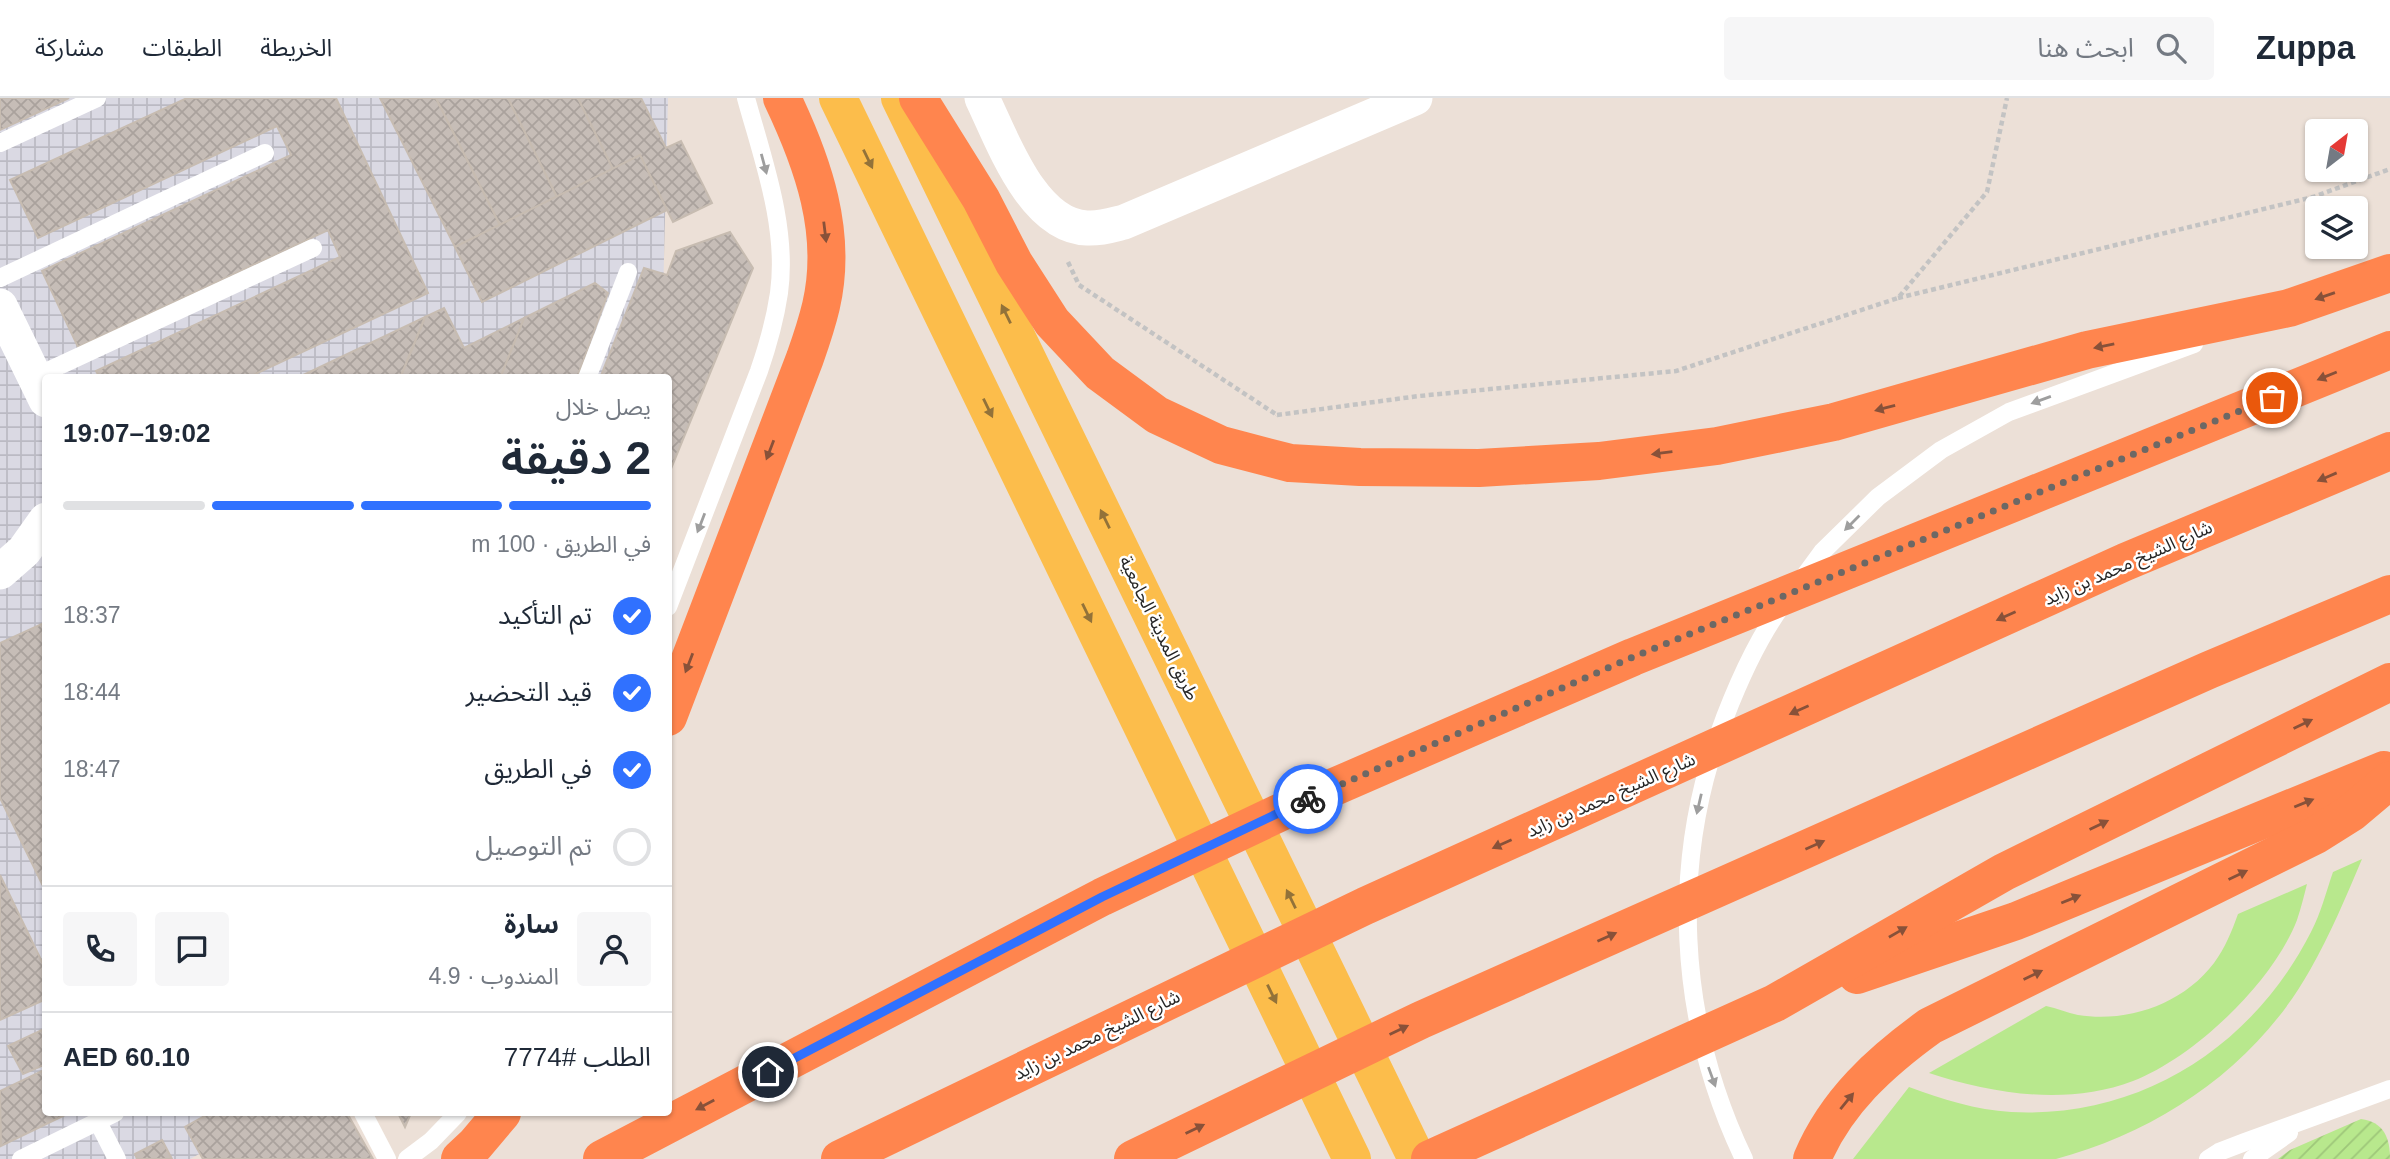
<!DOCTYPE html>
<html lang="ar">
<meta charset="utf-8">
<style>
body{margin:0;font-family:Helvetica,"Noto Sans Arabic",sans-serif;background:#f6f6f7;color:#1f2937;direction:rtl;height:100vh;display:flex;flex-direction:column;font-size:26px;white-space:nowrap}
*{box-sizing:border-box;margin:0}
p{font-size:23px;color:#747a83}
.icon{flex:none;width:38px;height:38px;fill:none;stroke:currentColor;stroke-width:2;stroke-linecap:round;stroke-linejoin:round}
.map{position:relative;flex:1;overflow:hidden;direction:ltr}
.details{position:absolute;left:42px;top:276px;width:630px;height:742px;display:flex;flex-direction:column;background:#fff;border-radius:7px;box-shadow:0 2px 5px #0004;direction:rtl}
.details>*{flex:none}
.needle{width:46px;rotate:31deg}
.buttons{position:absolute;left:2305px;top:21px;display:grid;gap:14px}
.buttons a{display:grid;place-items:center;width:63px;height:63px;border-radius:7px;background:#fff;box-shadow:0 2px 5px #0004;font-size:35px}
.pin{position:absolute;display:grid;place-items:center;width:60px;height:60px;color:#fff;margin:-30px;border:4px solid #fff;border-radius:50%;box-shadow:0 2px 7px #0007}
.courier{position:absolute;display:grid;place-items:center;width:70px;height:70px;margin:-35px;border:5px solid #3071ff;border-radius:50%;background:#fff;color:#222;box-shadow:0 2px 9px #0007}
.overview em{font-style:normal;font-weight:600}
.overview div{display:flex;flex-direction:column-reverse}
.overview{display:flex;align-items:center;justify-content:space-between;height:119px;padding:0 21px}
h1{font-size:46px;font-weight:600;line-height:52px}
.bar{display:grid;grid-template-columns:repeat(4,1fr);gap:10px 7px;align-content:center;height:84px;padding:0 21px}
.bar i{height:9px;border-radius:5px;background:#e0e1e3}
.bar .active{background:#3071ff}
.bar p{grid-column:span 4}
.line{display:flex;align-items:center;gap:18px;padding:0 21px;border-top:2px solid #e0e1e3}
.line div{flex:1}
.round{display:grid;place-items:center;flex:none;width:74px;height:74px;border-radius:7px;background:#f6f6f7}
ol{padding:0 21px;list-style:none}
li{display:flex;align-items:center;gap:21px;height:77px}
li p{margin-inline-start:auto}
li .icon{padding:7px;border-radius:50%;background:#3071ff;color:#fff;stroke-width:4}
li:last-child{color:#747a83}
li i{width:38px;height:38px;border:4px solid #e0e1e3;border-radius:50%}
header{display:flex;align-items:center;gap:42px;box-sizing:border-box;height:98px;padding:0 35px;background:#fff;border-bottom:2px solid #e0e1e3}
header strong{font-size:33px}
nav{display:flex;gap:38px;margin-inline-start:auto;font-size:24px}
.search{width:490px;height:63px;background:#f6f6f7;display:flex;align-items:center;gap:18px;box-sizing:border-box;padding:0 24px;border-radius:7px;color:#747a83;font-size:26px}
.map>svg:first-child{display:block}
</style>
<header>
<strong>Zuppa</strong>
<div class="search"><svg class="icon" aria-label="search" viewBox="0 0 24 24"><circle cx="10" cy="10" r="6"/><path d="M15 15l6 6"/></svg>ابحث هنا</div>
<nav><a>الخريطة</a><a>الطبقات</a><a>مشاركة</a></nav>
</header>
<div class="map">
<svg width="2390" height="1061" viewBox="0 0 2390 1061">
<defs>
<pattern id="industrial-grid" width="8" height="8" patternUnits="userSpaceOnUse" patternTransform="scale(1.75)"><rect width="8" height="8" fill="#dad9e3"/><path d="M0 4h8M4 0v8" fill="none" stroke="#bbbac3"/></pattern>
<pattern id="garden-furrows" width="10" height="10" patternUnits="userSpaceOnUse" patternTransform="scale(1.75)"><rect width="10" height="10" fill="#b8e88d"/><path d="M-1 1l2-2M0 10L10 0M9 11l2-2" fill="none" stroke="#9ec77a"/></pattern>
<pattern id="building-cross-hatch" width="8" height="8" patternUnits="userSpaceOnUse" patternTransform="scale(1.75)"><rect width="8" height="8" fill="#c6bdb7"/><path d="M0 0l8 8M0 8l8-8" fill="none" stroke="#aaa29d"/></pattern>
</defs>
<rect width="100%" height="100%" fill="#ece0d7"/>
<polygon fill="url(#industrial-grid)" points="0,0 668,0 661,280 46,280 46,1015 276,1015 190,1061 0,1061"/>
<g fill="#b8e88d">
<path d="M2362 761C2346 799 2330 837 2310 872 2256 968 2161 1033 2056 1061H1853L1909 989C1942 1001 1976 1012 2011 1014 2141 1021 2253 948 2311 834 2321 815 2326 794 2333 774Z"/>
<path d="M2307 786C2304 798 2301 810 2297 822 2273 884 2195 959 2133 983 2067 1008 1993 996 1929 975L2046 908C2057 910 2067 915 2078 917 2128 925 2183 906 2214 865 2225 850 2232 833 2238 816Z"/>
</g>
<path fill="url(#garden-furrows)" d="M2361 1021C2384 1024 2390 1040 2390 1061H2278L2290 1052Z"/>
<g fill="url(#building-cross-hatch)" stroke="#c7bcb1" stroke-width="2">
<polygon points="0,0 69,0 0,32"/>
<polygon points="187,0 336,0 428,195 247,280 100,280 96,273 340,159 328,132 78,249 42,173 291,57 277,28 38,140 10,82"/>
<polygon points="380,0 436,0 500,127 455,149"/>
<polygon points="436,0 508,0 557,99 500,127"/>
<polygon points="508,0 578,0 613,71 557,99"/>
<polygon points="578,0 641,0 666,50 681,43 712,105 673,124 640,57 613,71"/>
<polygon points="640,57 667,112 482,204 455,149"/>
<polygon points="730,134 753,170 668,378 668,280 600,280 644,170 667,177 676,153"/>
<polygon points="595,185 608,195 577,280 500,280 524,220"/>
<polygon points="444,210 464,250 524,220 500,280 400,280 425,219"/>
<polygon points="425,219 400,280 297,280"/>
<polygon points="46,524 46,794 0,700 0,545"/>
<polygon points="0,777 46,872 46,901 0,922"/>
<polygon points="46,930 46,966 23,976 8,948"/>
<polygon points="46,971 46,1015 69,1015 1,1048 0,993"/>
<polygon points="210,1015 347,1015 373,1061 203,1061 185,1029"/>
<polygon points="398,1015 411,1015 405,1029"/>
<polygon points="162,1042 172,1061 137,1061 135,1056"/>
</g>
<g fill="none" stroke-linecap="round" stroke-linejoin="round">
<g stroke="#c3c3c3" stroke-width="4.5" stroke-dasharray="5 3.5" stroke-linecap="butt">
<polyline points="1068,164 1079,187 1277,317 1276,318"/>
<polyline points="1898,200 2313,99 2390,71"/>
<polyline points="1277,317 1419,298 1676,273 1898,200 1987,94 2007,0"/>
</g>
<g stroke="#fff" stroke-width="18">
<polyline points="0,45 97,0"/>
<polyline points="0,180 265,55"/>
<polyline points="35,279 313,150"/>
<polyline points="587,280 628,174"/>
<polyline points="1800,484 1822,454 1878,399 1941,352 2009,314 2194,246"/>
<path d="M668 509 759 273C768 247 775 222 779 195 788 129 763 62 746 0"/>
<polyline points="363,1015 387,1061"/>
<polyline points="98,1024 117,1061"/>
<polyline points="21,1061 115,1015"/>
<polyline points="407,1061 431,1043 458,1015"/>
<path d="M1744 1061C1677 921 1669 763 1725 619 1740 580 1758 540 1783 506"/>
<polyline points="2208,1061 2219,1054 2245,1044 2390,991"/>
<polyline points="2252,1061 2289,1035"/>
</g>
<g stroke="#fff" stroke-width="35">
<path d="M982 0C1002 41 1032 128 1087 130 1100 131 1112 127 1124 124L1415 0"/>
<polyline points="0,208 46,302"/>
<polyline points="0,474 24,453 46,422"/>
</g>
<g stroke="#fcbd4b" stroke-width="38">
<polyline points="838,0 1352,1061"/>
<polyline points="900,0 1417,1061"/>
</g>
<g stroke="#ff854e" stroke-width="38">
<polyline points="918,0 981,101 1014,165 1052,224 1100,275 1157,317 1221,347 1290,365 1360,369 1479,370 1599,363 1717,348 1834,324 2087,252 2289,210 2390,175"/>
<path d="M668 619 805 260C811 243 817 225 821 208 838 135 813 65 782 0"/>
<polyline points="1857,877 2016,823 2384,672"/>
<polyline points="460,1061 475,1047 502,1015"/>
<polyline points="602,1061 1102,799 1334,689 1633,559 2390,252"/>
<polyline points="840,1061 1365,808 2125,464 2390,353"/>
<polyline points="1133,1061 1421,922 2209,572 2390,496"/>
<polyline points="1430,1061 1775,905 2004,774 2390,584"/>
<path d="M1812 1061C1836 1004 1880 964 1930 928L2316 737 2351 715 2390 682"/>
</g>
</g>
<defs><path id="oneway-solid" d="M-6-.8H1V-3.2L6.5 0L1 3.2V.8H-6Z" transform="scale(1.75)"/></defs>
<g fill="#927239">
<use href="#oneway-solid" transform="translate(868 61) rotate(64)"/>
<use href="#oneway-solid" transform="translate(1006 216) rotate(-116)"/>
<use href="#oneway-solid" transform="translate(988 310) rotate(64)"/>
<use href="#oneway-solid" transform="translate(1105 421) rotate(-116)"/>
<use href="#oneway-solid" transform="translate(1087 515) rotate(64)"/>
<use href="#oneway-solid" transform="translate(1291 801) rotate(-116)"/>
<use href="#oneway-solid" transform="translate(1272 896) rotate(64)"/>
</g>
<g fill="#9e9e9e">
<use href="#oneway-solid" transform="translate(764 66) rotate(75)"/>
<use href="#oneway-solid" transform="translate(2041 302) rotate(160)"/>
<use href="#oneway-solid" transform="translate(701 425) rotate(111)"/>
<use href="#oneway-solid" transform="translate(1852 425) rotate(135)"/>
<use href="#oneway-solid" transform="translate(1699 706) rotate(103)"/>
<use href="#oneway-solid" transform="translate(1712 979) rotate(70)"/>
</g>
<g fill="#885139">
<use href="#oneway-solid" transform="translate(825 134) rotate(83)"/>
<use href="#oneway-solid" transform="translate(2325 198) rotate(161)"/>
<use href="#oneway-solid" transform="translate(2104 248) rotate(168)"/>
<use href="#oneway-solid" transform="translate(2327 278) rotate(158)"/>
<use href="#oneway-solid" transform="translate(1885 310) rotate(165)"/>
<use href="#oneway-solid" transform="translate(770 352) rotate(111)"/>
<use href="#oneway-solid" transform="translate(1662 355) rotate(173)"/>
<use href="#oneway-solid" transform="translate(2327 379) rotate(157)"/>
<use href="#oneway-solid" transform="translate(2006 518) rotate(156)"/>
<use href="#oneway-solid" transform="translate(689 565) rotate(111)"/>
<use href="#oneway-solid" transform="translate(1799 612) rotate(156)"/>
<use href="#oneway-solid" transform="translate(2303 626) rotate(-26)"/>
<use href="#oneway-solid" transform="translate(2304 705) rotate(-22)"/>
<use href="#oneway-solid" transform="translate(2099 727) rotate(-26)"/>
<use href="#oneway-solid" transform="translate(1502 746) rotate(156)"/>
<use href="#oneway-solid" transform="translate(1815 747) rotate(-24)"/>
<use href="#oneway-solid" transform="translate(2238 777) rotate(-26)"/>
<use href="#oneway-solid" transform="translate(2071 801) rotate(-22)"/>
<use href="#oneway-solid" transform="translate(1898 834) rotate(-30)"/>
<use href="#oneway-solid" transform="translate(1607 839) rotate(-24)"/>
<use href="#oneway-solid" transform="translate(2033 877) rotate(-26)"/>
<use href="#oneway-solid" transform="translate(1399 932) rotate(-26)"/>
<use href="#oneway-solid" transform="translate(1847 1003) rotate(-51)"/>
<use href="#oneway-solid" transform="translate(705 1007) rotate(152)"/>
<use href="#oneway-solid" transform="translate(1195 1031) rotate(-26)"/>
</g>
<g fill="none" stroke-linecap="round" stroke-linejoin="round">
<polyline stroke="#6c6865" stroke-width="7" stroke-dasharray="0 12.6" points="1308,701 1633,559 2272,300"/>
<polyline stroke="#3071ff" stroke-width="9" points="768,974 1102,799 1308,701"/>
</g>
<g text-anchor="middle" stroke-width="5" stroke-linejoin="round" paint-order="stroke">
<g font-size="18" fill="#272727" stroke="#fff">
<text transform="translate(2128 465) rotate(-24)" y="6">شارع الشيخ محمد بن زايد</text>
<text transform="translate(1159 530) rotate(64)" y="6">طريق المدينة الجامعية</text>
<text transform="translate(1611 697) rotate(-24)" y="6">شارع الشيخ محمد بن زايد</text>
<text transform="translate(1097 937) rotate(-26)" y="6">شارع الشيخ محمد بن زايد</text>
</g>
</g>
</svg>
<div class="buttons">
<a><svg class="needle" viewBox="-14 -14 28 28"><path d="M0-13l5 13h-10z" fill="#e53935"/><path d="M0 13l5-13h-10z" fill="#747a83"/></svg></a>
<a><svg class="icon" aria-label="layers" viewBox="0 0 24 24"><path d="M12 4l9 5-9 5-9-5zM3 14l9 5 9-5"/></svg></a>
</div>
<div class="pin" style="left:2272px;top:300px;background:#ea580c"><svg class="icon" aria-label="bag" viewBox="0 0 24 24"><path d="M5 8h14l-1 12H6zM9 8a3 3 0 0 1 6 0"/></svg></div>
<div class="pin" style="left:768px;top:974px;background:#1f2937"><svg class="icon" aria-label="home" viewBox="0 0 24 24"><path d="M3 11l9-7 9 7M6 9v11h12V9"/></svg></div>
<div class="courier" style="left:1308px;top:701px"><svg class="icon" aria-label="bike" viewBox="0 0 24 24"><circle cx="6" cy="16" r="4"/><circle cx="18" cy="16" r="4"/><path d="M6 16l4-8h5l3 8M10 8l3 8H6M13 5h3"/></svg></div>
<section class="details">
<div class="overview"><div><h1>2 دقيقة</h1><p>يصل خلال</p></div><em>19:02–19:07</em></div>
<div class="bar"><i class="active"></i><i class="active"></i><i class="active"></i><i></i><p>في الطريق · 100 m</p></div>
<ol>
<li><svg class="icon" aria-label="check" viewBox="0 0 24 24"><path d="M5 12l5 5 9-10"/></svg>تم التأكيد<p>18:37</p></li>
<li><svg class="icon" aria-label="check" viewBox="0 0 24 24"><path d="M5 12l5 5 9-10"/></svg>قيد التحضير<p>18:44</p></li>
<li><svg class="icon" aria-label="check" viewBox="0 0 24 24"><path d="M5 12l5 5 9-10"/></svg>في الطريق<p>18:47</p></li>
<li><i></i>تم التوصيل</li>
</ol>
<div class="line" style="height:126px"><a class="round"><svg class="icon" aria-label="person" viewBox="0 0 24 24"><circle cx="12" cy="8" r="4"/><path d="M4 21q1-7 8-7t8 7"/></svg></a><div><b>سارة</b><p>المندوب · 4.9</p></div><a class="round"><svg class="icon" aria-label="chat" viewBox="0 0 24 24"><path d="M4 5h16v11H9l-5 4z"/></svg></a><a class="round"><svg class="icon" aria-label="phone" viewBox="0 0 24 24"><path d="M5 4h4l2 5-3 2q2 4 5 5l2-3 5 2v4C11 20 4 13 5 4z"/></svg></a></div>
<div class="line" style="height:91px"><div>الطلب #7774</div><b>AED 60.10</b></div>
</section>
</div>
